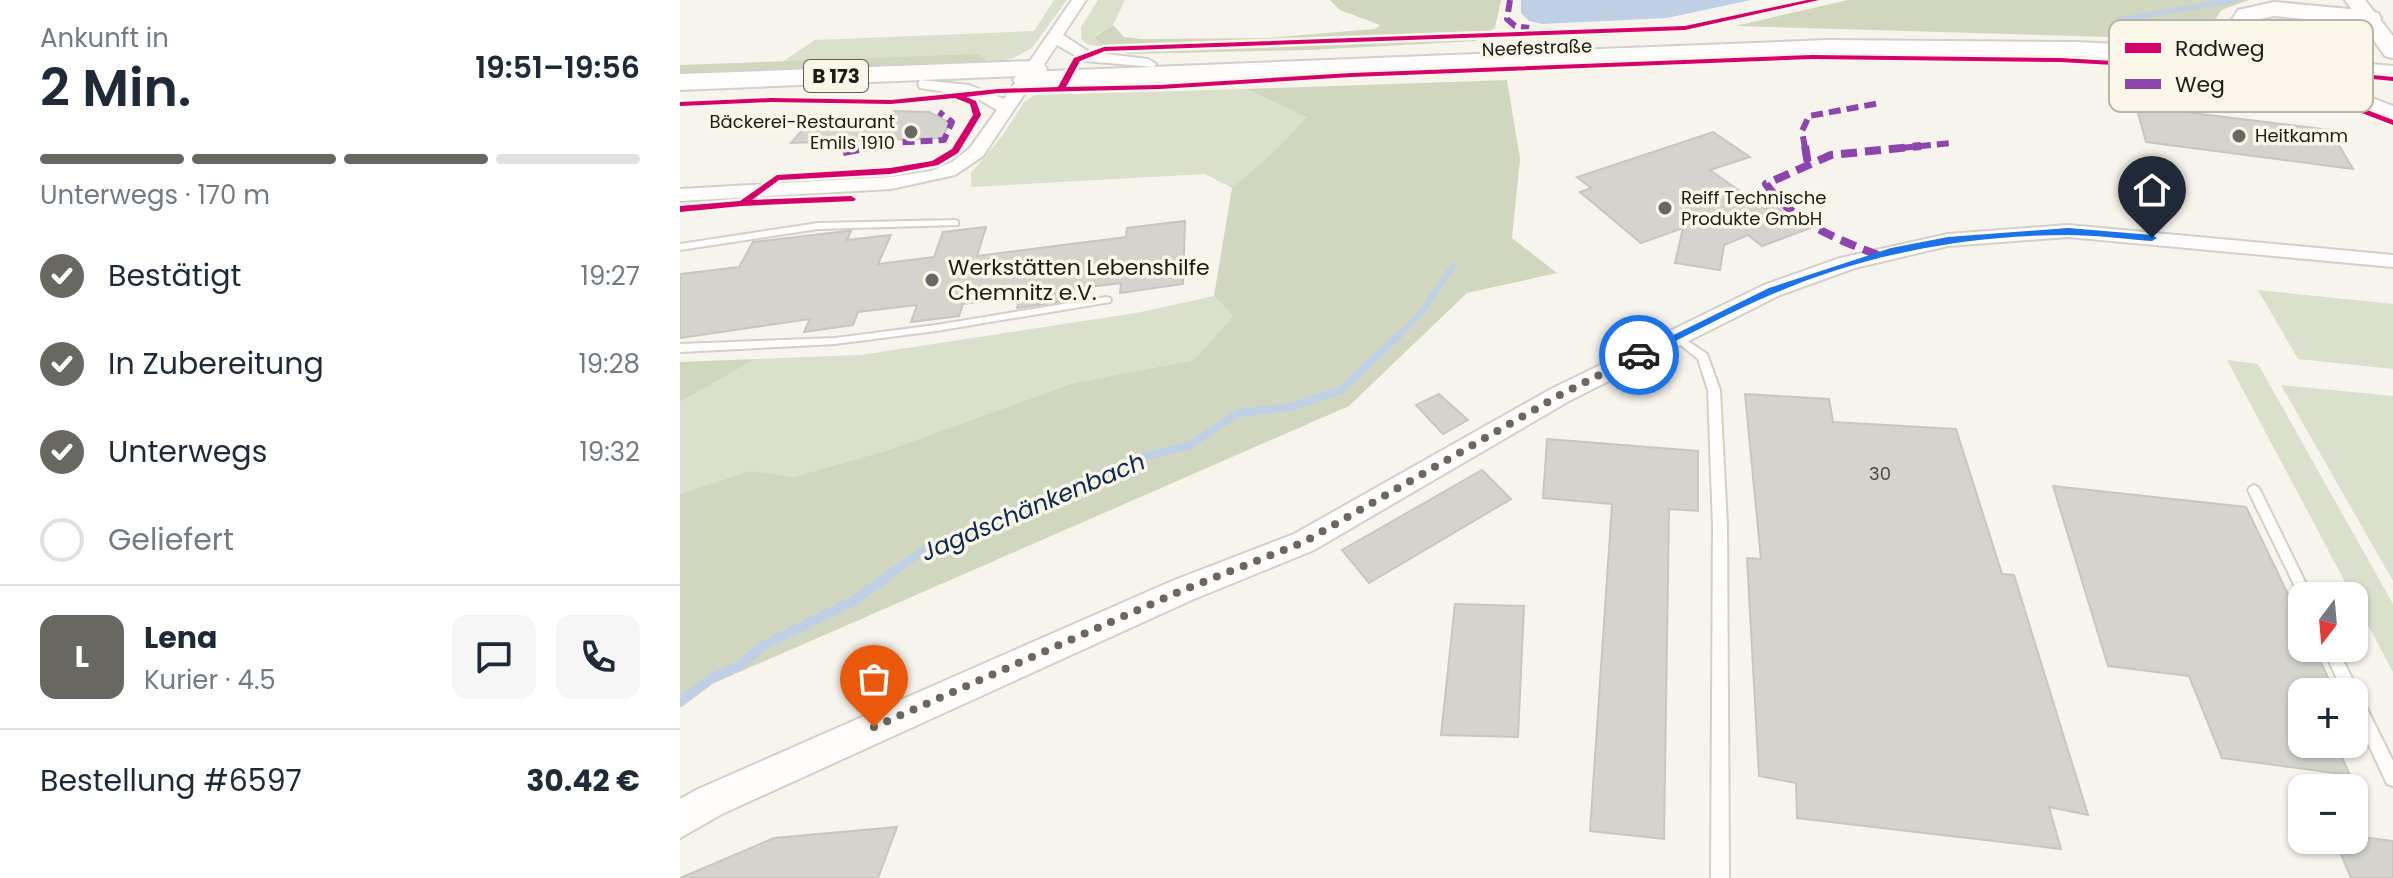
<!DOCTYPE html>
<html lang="de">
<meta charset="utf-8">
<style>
body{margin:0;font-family:Poppins,sans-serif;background:#f6f6f7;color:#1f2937;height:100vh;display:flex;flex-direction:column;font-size:30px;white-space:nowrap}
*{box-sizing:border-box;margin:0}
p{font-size:26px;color:#747a83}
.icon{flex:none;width:44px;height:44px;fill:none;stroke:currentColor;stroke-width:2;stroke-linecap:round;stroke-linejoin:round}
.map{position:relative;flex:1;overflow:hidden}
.sheet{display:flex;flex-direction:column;background:#fff;width:680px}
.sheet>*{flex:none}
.needle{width:52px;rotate:196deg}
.buttons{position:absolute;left:1608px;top:582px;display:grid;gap:16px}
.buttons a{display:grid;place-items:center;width:80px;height:80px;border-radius:16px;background:#fff;box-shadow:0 2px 6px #0004;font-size:40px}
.pin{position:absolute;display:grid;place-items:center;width:68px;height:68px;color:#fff;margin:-82px -34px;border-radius:50% 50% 50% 0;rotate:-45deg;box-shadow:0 0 8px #0007}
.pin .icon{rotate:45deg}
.courier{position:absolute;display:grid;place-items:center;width:80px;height:80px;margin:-40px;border:6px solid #1a73e8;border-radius:50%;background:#fff;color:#222;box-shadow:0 2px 10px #0007}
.overview em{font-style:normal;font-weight:600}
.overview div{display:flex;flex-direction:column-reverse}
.overview{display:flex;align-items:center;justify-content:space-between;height:136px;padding:0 40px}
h1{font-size:52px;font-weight:600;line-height:60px}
.bar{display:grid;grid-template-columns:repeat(4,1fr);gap:12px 8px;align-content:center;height:96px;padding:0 40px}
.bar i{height:10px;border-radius:6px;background:#e0e1e3}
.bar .on{background:#686761}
.bar p{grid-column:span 4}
.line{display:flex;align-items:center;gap:20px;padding:0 40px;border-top:2px solid #e0e1e3}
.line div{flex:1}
.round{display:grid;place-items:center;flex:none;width:84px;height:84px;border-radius:16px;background:#f6f6f7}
ol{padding:0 40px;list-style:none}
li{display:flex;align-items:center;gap:24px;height:88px}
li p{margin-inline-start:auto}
li .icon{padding:8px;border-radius:50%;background:#686761;color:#fff;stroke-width:4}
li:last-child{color:#747a83}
li i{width:44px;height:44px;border:4px solid #e0e1e3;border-radius:50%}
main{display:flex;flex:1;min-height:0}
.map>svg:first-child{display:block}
</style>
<main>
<section class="sheet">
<div class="overview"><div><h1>2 Min.</h1><p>Ankunft in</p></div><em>19:51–19:56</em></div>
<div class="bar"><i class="on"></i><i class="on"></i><i class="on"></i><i></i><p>Unterwegs · 170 m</p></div>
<ol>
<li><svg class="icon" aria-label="check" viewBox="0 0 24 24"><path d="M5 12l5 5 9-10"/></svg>Bestätigt<p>19:27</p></li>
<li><svg class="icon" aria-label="check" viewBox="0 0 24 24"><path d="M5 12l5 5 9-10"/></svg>In Zubereitung<p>19:28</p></li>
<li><svg class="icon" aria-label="check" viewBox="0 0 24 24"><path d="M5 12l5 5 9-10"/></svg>Unterwegs<p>19:32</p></li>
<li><i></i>Geliefert</li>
</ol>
<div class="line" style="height:144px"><b class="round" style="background:#686761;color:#fff">L</b><div><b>Lena</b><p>Kurier · 4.5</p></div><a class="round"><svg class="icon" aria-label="chat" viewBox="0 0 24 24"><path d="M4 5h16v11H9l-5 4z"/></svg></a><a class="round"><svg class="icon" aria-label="phone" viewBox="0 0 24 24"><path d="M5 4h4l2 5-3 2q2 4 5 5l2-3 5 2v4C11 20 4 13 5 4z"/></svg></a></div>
<div class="line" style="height:104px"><div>Bestellung #6597</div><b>30.42 €</b></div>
</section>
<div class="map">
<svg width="1713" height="878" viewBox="0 0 1713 878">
<rect width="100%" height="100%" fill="#f6f4ec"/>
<g fill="#dae0cc">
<polygon points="374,0 387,0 352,48 333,58 310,64 249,58 102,62 135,40 354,31"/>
<polygon points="418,0 445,0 433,25 414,36 425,47 409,45 401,39 401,27"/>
<polygon points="566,89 626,117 598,148 552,188 525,174 291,187 291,173 323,135 344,102 354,95"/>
<polygon points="1578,290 1713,304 1713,369 1618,359"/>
<polygon points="534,296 553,316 514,360 393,383 208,450 113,477 71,472 0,494 0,402 76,359 181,355 456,313"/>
<polygon points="1547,360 1578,364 1713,604 1713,672"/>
<polygon points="1601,385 1713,396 1713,581"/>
</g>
<g fill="#d0d7be">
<polygon points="650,0 821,0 815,28 796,41 629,50 449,54 425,47 414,37 433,25 444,37 462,39 586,38 695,29 700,25 660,10"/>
<polygon points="1168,0 1569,0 1541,10 1530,29 1499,39 1055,26"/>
<polygon points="299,54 307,60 295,66 0,78 0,65"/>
<polygon points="827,80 840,159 832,238 877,273 787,293 669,406 0,698 0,494 71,471 113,477 208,450 393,383 514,360 553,316 534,296 552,188 598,148 626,117 566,89"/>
<polygon points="76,359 0,402 0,362"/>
</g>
<polygon fill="#bfcfe4" points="841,0 1071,0 987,18 862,24 849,21 841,13"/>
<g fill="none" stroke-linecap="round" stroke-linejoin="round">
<polyline stroke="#bfcfe4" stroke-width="5" points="1438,25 1439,20 1555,0"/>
<polyline stroke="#bfcfe4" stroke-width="6" points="718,336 740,314 773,266"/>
<polyline stroke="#bfcfe4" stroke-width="8" points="210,574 247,548 451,460 510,445 558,413 611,407 661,390 720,334"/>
<polyline stroke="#bfcfe4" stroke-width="10" points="0,702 32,678 59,666 84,645 175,600 213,572"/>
</g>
<g fill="#d4d3cd" stroke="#c8c6c1" stroke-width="2">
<polygon points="1456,106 1650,130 1673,169 1466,142"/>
<polygon points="214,111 249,112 270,123 262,138 111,143 132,119 211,115"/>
<polygon points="1033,132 1070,157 1030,170 1085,209 1095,206 1128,229 1082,246 1068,235 1044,245 1040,270 995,263 1003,228 961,243 900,192 911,188 897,177"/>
<polygon points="505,221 503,284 440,293 441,283 386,290 384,301 337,308 340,296 283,304 279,316 231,322 237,305 178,312 173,325 124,332 130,319 0,338 0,274 59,267 73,242 167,231 171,231 167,240 211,235 198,264 254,257 263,232 306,227 297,256 446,237 447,228"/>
<polygon points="759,394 788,420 763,434 736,405"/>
<polygon points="1065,394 1149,399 1153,422 1276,429 1322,574 1334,575 1408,815 1369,807 1381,849 1117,818 1116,783 1079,776 1067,558 1081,559"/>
<polygon points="867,439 1018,451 1018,511 989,509 984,839 910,831 932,504 863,498"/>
<polygon points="802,470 831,499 689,583 662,550"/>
<polygon points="1373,486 1566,507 1622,623 1622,648 1634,648 1655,692 1622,692 1622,744 1656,744 1670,775 1542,758 1509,676 1428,666"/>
<polygon points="775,604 844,606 838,737 761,735"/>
<polygon points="217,827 198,878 0,878 94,838"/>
<polygon points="1674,836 1713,841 1713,878 1671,878 1655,840 1674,840"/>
</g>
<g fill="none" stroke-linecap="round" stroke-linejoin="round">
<defs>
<g id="lane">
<polygon points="275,220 278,221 278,225 138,229 0,250 0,244 138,223"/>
<polygon points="426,297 430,298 431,300 430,302 256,331 155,344 0,352 0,344 155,338 256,325"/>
<polygon points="996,333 1027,354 1040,390 1047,525 1049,878 1031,878 1033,525 1028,390 1018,359 992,338 991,336"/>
<polygon points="1574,485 1578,487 1580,490 1632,596 1622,596 1622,601 1568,490 1570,487"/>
<polygon points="1643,648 1657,648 1713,761 1713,786 1707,784 1674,713 1674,692 1663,692"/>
</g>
<g id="street">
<polygon points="392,0 406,0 383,35 409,52 468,59 476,64 474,67 405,61 377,45 303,156 275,175 211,189 0,201 0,189 211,177 251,171 272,162 290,148 317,110 293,96 240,88 238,84 240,80 289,85 324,99"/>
<polygon points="1388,225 1713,255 1713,267 1388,237 1268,246 1175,268 1100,295 889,401 634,550 514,599 42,814 0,838 0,799 16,790 492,581 614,534 871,389 1084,285 1160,258 1268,234"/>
</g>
<polygon id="secondary" points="1665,0 1685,0 1713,36 1713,58 1705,56"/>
<polygon id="primary" points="1594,2 1690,11 1698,13 1701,18 1698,23 1690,25 1594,16 1575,20 1558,41 1534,50 1713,66 1713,80 1624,72 1713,106 1713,123 1607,83 1603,78 1612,71 1396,56 1147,54 346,88 337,85 333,80 337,75 346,72 1147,40 1396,42 1499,47 1502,41 1535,34 1548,26 1558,10"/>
<polygon id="highway" points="353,61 363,63 367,69 363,75 0,90 0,74"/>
</defs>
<use href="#lane" stroke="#d1d0ca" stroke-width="4"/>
<use href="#street" stroke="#d1d0ca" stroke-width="4"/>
<use href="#secondary" stroke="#d1d0ca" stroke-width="4"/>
<use href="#primary" stroke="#d1d0ca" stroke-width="4"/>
<use href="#highway" stroke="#d1d0ca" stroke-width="4"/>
<use href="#lane" fill="#fefdfc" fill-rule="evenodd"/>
<use href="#street" fill="#fefdfc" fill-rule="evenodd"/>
<use href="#secondary" fill="#fefdfc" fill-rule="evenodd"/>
<use href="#primary" fill="#fefdfc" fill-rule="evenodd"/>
<use href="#highway" fill="#fefdfc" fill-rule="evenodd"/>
<g stroke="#8e44ad" stroke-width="6" stroke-dasharray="12 6" stroke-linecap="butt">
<polyline points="830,0 827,19 835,26 849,28"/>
<polyline points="215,138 211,143 264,140 272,122 259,112"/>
<polyline points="184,148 211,143"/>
<polyline points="1125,148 1122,131 1129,116 1200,103"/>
<polyline points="1221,148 1272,143"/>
</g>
<g stroke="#8e44ad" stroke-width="8" stroke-dasharray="16 8" stroke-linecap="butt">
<polyline points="1125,146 1128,164"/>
<polyline points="163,152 195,146"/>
<path d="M1198 255C1156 239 1113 222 1086 184L1151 155 1241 146"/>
</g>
<defs>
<polygon id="cycleway" points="1127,0 1139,0 1005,30 425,51 400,61 386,87 480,85 671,73 1132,55 1380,58 1540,67 1610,80 1630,69 1713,77 1713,81 1631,73 1617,83 1713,120 1713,125 1609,85 1540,71 1380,62 1132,59 671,77 480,89 318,93 286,97 296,101 301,115 278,153 258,165 210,174 99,180 72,200 171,196 176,199 174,201 62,206 0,212 0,206 60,201 97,175 210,168 252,161 272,149 293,115 290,104 275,98 211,104 91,102 0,106 0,102 91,98 211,100 318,89 378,87 394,58 424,47 1005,26"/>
</defs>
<use href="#cycleway" stroke="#faf6e8" stroke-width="5"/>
<use href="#cycleway" fill="#d6006c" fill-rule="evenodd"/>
</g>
<path fill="#1a73e8" d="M1388 228 1472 235 1477 238 1472 241C1444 239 1415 235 1387 235 1288 235 1186 254 1095 293 1050 312 1007 336 963 357L953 355 1089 288 1211 248 1268 237Z"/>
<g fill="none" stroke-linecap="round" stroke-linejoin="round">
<polyline stroke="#686761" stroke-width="8" stroke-dasharray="0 14.4" points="194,727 503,590 624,542 880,395 959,355"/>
</g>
<g fill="#686761" stroke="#faf6e8" stroke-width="3">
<circle cx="231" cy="132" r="8"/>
<circle cx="1559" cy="136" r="8"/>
<circle cx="985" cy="208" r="8"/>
<circle cx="252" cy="280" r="8"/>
</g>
<g text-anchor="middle" stroke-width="7" stroke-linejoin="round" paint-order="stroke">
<g font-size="18" fill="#1c1b16" stroke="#faf6e8">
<text transform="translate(857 48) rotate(-2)" y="6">Neefestraße</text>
</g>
<g font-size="18" fill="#1c1b16" stroke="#faf6e8" text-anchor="start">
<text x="215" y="128" text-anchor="end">Bäckerei-Restaurant<tspan x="215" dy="21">Emils 1910</tspan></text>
<text x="1575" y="142">Heitkamm</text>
<text x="1001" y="204">Reiff Technische<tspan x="1001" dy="21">Produkte GmbH</tspan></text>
</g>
<g font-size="18" fill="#4a4944">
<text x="1200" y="480">30</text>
</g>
<rect fill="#faf6e8" stroke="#5f5d55" stroke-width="2" x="124" y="60" width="64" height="32" rx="6"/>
<g font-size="20" font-weight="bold" fill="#1c1b16">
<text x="156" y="83">B 173</text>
</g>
<g font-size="22" fill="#1c1b16" stroke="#faf6e8" text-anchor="start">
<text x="268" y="275">Werkstätten Lebenshilfe<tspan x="268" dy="25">Chemnitz e.V.</tspan></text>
</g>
<g font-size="24" font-style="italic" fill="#0a2852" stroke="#faf6e8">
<text transform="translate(353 507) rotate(-23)" y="8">Jagdschänkenbach</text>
</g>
</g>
<rect x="1429" y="20" width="264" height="92" rx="12" fill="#faf6e8" stroke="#b7b4a9" stroke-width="2"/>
<rect x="1445" y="43" width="36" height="10" fill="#d6006c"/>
<rect x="1445" y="79" width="36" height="10" fill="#8e44ad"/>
<g font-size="22" fill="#1c1b16">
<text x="1495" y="56">Radweg</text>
<text x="1495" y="92">Weg</text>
</g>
</svg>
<div class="buttons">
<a><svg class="needle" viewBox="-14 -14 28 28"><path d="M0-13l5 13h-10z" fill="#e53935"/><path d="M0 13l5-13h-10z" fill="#747a83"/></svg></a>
<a>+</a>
<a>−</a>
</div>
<div class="pin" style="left:194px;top:727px;background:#ea580c"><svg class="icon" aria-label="bag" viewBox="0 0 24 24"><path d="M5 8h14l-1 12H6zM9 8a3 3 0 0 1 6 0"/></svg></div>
<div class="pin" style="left:1472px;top:238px;background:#1f2937"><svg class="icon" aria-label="home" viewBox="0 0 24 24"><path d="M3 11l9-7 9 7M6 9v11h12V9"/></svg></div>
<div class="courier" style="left:959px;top:355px"><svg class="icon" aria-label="car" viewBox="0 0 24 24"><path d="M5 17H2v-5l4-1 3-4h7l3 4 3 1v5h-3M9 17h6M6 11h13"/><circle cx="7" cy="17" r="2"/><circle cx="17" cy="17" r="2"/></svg></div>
</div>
</main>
